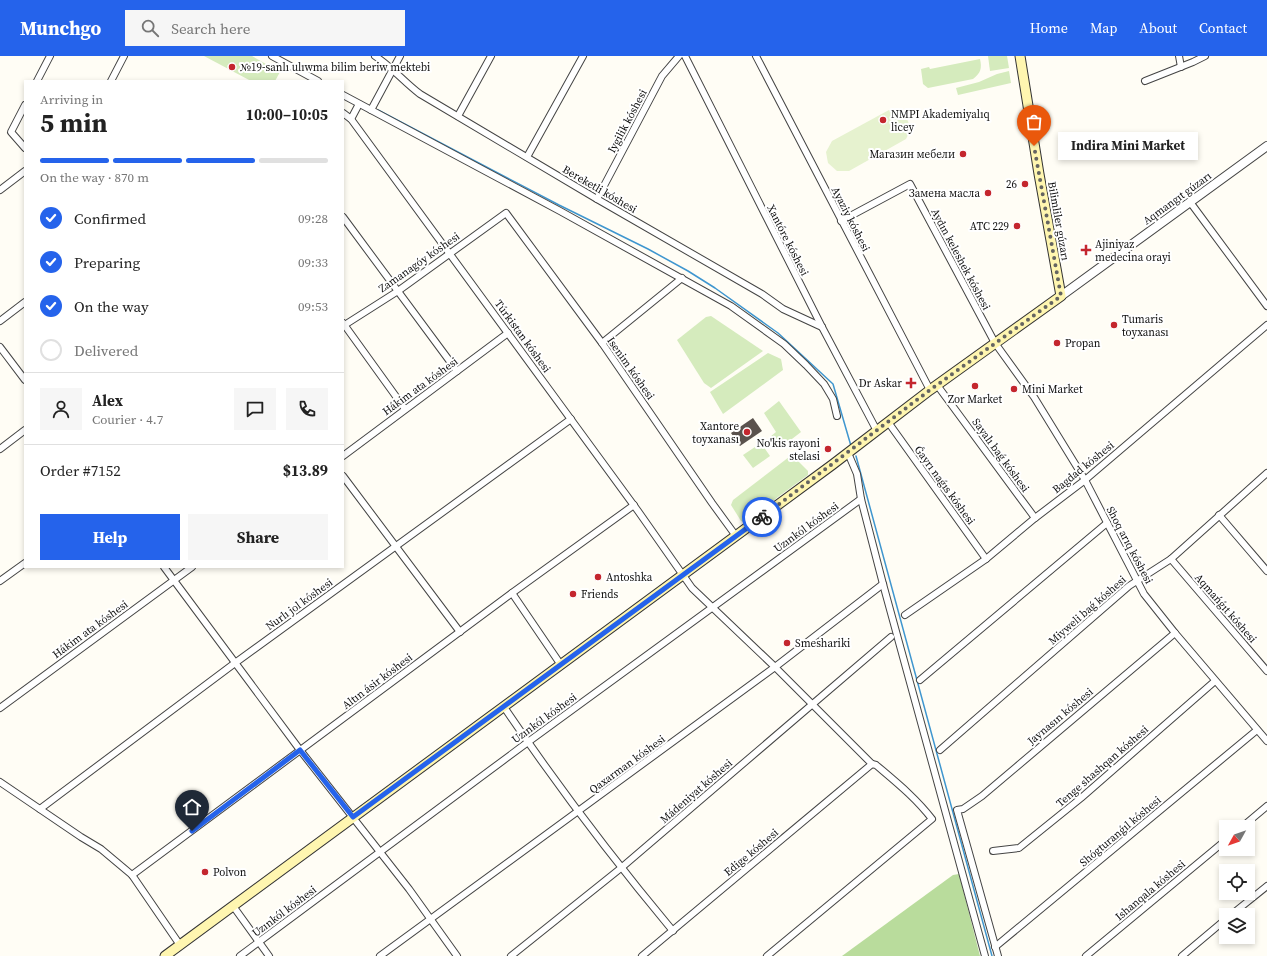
<!DOCTYPE html>
<meta charset="utf-8">
<style>
body{margin:0;font-family:"Source Serif 4",serif;background:#f6f6f6;color:#222;height:100vh;display:flex;flex-direction:column;font-size:15px;white-space:nowrap}
*{box-sizing:border-box;margin:0}
p{font-size:13px;color:#767676}
.icon{flex:none;width:22px;height:22px;fill:none;stroke:currentColor;stroke-width:2;stroke-linecap:round;stroke-linejoin:round}
.map{position:relative;flex:1;overflow:hidden}
.panel{position:absolute;left:24px;top:24px;width:320px;height:488px;display:flex;flex-direction:column;background:#fff;border-radius:0px;box-shadow:0 2px 6px #0003}
.panel>*{flex:none}
.needle{width:26px;rotate:230deg}
.tools{position:absolute;left:1219px;top:764px;display:grid;gap:8px}
.tools a{display:grid;place-items:center;width:36px;height:36px;border-radius:0px;background:#fff;box-shadow:0 2px 6px #0003;font-size:20px}
.pin{position:absolute;display:grid;place-items:center;width:34px;height:34px;color:#fff;margin:-41px -17px;border-radius:50% 50% 50% 0;rotate:-45deg;box-shadow:0 0 4px #0007}
.pin .icon{rotate:45deg}
.courier{position:absolute;display:grid;place-items:center;width:40px;height:40px;margin:-20px;border:3px solid #2563eb;border-radius:50%;background:#fff;color:#222;box-shadow:0 1px 5px #0007}
.bubble{position:absolute;height:28px;border-radius:0px;background:#fff;box-shadow:0 2px 6px #0003;font-size:13px;font-weight:700;line-height:28px;text-align:center}
.summary em{font-style:normal;font-weight:700}
.summary div{display:flex;flex-direction:column-reverse}
.summary{display:flex;align-items:center;justify-content:space-between;height:68px;padding:0 16px}
h1{font-size:26px;font-weight:700;line-height:30px}
.bar{display:grid;grid-template-columns:repeat(4,1fr);gap:6px 4px;align-content:center;height:48px;padding:0 16px}
.bar i{height:5px;border-radius:3px;background:#e0e0e0}
.bar .active{background:#2563eb}
.bar p{grid-column:span 4}
.line{display:flex;align-items:center;gap:10px;padding:0 16px;border-top:1px solid #e0e0e0}
.line div{flex:1}
.round{display:grid;place-items:center;flex:none;width:42px;height:42px;border-radius:0px;background:#f6f6f6}
ol{padding:0 16px;list-style:none}
li{display:flex;align-items:center;gap:12px;height:44px}
li p{margin-inline-start:auto}
li .icon{padding:4px;border-radius:50%;background:#2563eb;color:#fff;stroke-width:4}
li:last-child{color:#767676}
li i{width:22px;height:22px;border:2px solid #e0e0e0;border-radius:50%}
.action{display:flex;gap:8px;margin-top:auto;padding:8px 16px}
.action a{flex:1;height:46px;border-radius:0px;background:#2563eb;color:#fff;font-size:16px;font-weight:700;line-height:46px;text-align:center}
.action a+a{background:#f6f6f6;color:#222}
header{display:flex;align-items:center;gap:24px;box-sizing:border-box;height:56px;padding:0 20px;background:#2563eb;color:#fff}
header strong{font-size:19px}
nav{display:flex;gap:22px;margin-inline-start:auto;font-size:14px}
.search{width:280px;height:36px;background:#f6f6f6;display:flex;align-items:center;gap:10px;box-sizing:border-box;padding:0 14px;border-radius:0px;color:#767676;font-size:15px}
.map>svg:first-child{display:block}
</style>
<header>
<strong>Munchgo</strong>
<div class="search"><svg class="icon" aria-label="search" viewBox="0 0 24 24"><circle cx="10" cy="10" r="6"/><path d="M15 15l6 6"/></svg>Search here</div>
<nav><a>Home</a><a>Map</a><a>About</a><a>Contact</a></nav>
</header>
<div class="map">
<svg width="1267" height="900" viewBox="0 0 1267 900">
<rect width="100%" height="100%" fill="#fffdf5"/>
<g fill="#d5ebbd">
<polygon points="204,0 252,0 280,16 275,25 251,25"/>
<polygon points="988,0 1007,0 1009,12 990,15"/>
<path d="M980 3C982 12 981 17 973 23L928 32 923 28 921 13 929 11 930 13Z"/>
<polygon points="1009,15 1011,27 958,39 956,32 979,26 997,18"/>
<polygon points="711,260 763,295 711,332 704,327 677,284 706,261"/>
<polygon points="768,297 781,303 783,314 723,358 710,336"/>
<polygon points="779,345 801,376 779,393 770,381 776,376 764,357"/>
<polygon points="761,387 770,400 753,412 743,399"/>
<polygon points="789,401 795,402 808,415 808,419 744,466 741,465 731,449 733,444"/>
</g>
<polygon fill="#b9dc9c" points="959,818 980,900 842,900 953,819"/>
<path fill="#e6f2cf" d="M889 54C906 54 914 68 906 83L849 115H837L828 107 826 96 832 85Z"/>
<g fill="none" stroke-linecap="round" stroke-linejoin="round">
<g stroke="#3f96cf" stroke-width="1.5">
<polyline points="378,54 559,149 648,193 688,215 715,232 778,277 833,328 851,390"/>
<polyline points="856,400 992,900"/>
</g>
</g>
<polygon fill="#5a524d" points="753,362 762,375 740,390 731,377"/>
<g fill="none" stroke-linecap="round" stroke-linejoin="round">
<defs>
<g id="minor">
<polyline points="272,0 318,25"/>
<path d="M375 0C392 11 404 26 420 38L597 143 762 238 783 253 822 271"/>
<polyline points="685,0 822,271 877,375"/>
<polyline points="756,0 930,334"/>
<polyline points="1179,0 1181,11"/>
<polyline points="37,25 50,0"/>
<polyline points="111,25 124,0"/>
<polyline points="1145,25 1193,6 1205,0"/>
<polyline points="343,39 560,155 731,250 784,288 806,309 824,328 833,343 837,360"/>
<polyline points="25,49 11,76 25,92"/>
<polyline points="371,54 400,0"/>
<path d="M343 57 351 63 638 455 692 532 775 611 872 708 876 709C896 726 916 742 932 763L767 900"/>
<polyline points="458,60 491,0"/>
<polyline points="351,63 359,48"/>
<polyline points="527,101 583,0"/>
<polyline points="0,134 25,115"/>
<polyline points="597,143 662,20 679,0"/>
<polyline points="1190,146 1267,250"/>
<polyline points="343,161 457,315"/>
<polyline points="841,165 910,128 995,287 1034,341 1085,424 1144,538 1175,577 1267,685"/>
<polyline points="0,265 25,246"/>
<polyline points="343,267 405,353"/>
<polyline points="343,270 398,235 506,157 602,287 712,447 736,480"/>
<polyline points="602,287 682,222"/>
<polyline points="0,291 25,324"/>
<polyline points="937,329 1035,462"/>
<polyline points="888,366 986,503"/>
<polyline points="0,393 25,374"/>
<polyline points="848,397 857,418 861,443 883,528 985,900"/>
<polyline points="343,400 508,277"/>
<polyline points="343,420 460,576"/>
<polyline points="1219,459 1267,515"/>
<polyline points="1171,503 1267,615"/>
<polyline points="164,511 300,694 409,833 457,900"/>
<polyline points="0,525 25,507"/>
<polyline points="512,537 561,609"/>
<polyline points="905,559 986,503 1035,462 1085,424 1267,269"/>
<polyline points="920,624 1107,467"/>
<path d="M504 651C556 728 613 803 673 875"/>
<polyline points="0,652 192,511"/>
<polyline points="940,694 1129,530 1171,503 1267,417"/>
<polyline points="0,726 81,781 101,793 132,819 180,889"/>
<polyline points="40,753 235,607 571,363"/>
<polyline points="1242,771 1267,750"/>
<polyline points="993,795 1019,792 1081,742 1215,625"/>
<polyline points="132,819 512,537 634,449"/>
<polyline points="233,850 269,900"/>
<polyline points="1231,859 1267,830"/>
<polyline points="995,891 1257,674"/>
<polyline points="240,900 528,686 861,443"/>
<polyline points="380,900 775,611 883,528"/>
<polyline points="511,900 621,812 891,581"/>
<polyline points="642,900 872,708"/>
<polyline points="998,900 957,754 963,753 982,740 1175,577"/>
<polyline points="1086,900 1226,784"/>
<polyline points="1182,900 1226,863"/>
</g>
<polyline id="tertiary" points="1061,240 1267,90"/>
<polyline id="secondary" points="165,900 832,409 930,334 1061,240 1039,118 1020,0"/>
</defs>
<use href="#minor" stroke="#444" stroke-width="8"/>
<use href="#tertiary" stroke="#444" stroke-width="10"/>
<use href="#secondary" stroke="#333" stroke-width="11"/>
<use href="#minor" stroke="#fff" stroke-width="6"/>
<use href="#tertiary" stroke="#fff" stroke-width="8"/>
<use href="#secondary" stroke="#fff6b0" stroke-width="9"/>
</g>
<g fill="none" stroke-linecap="round" stroke-linejoin="round">
<polyline stroke="#646461" stroke-width="4" stroke-dasharray="0 7.2" points="762,461 930,334 1061,240 1034,90"/>
<polyline stroke="#2563eb" stroke-width="5" points="192,775 300,694 353,761 762,461"/>
</g>
<g fill="#c4262e" stroke="#fff" stroke-width="1.5">
<circle cx="232" cy="11" r="4"/>
<circle cx="883" cy="64" r="4"/>
<circle cx="963" cy="98" r="4"/>
<circle cx="1025" cy="128" r="4"/>
<circle cx="988" cy="137" r="4"/>
<circle cx="1017" cy="170" r="4"/>
<path d="M1084 188h4v4h4v4h-4v4h-4v-4h-4v-4h4z"/>
<circle cx="1114" cy="269" r="4"/>
<circle cx="1057" cy="287" r="4"/>
<path d="M909 321h4v4h4v4h-4v4h-4v-4h-4v-4h4z"/>
<circle cx="975" cy="330" r="4"/>
<circle cx="1014" cy="333" r="4"/>
<circle cx="747" cy="376" r="4"/>
<circle cx="828" cy="393" r="4"/>
<circle cx="598" cy="521" r="4"/>
<circle cx="573" cy="538" r="4"/>
<circle cx="787" cy="587" r="4"/>
<circle cx="205" cy="816" r="4"/>
</g>
<g text-anchor="middle" stroke-width="4" stroke-linejoin="round" paint-order="stroke">
<g font-size="11" fill="#111" stroke="#fff" text-anchor="start">
<text x="240" y="15">№19-sanlı ulıwma bilim beriw mektebi</text>
<text x="891" y="62">NMPI Akademiyalıq<tspan x="891" dy="13">licey</tspan></text>
<text x="955" y="102" text-anchor="end">Магазин мебели</text>
<text x="1017" y="132" text-anchor="end">26</text>
<text x="980" y="141" text-anchor="end">Замена масла</text>
<text x="1009" y="174" text-anchor="end">АТС 229</text>
<text x="1095" y="192">Ajiniyaz<tspan x="1095" dy="13">medecina orayi</tspan></text>
<text x="1122" y="267">Tumaris<tspan x="1122" dy="13">toyxanası</tspan></text>
<text x="1065" y="291">Propan</text>
<text x="902" y="331" text-anchor="end">Dr Askar</text>
<text x="1022" y="337">Mini Market</text>
<text x="975" y="347" text-anchor="middle">Zor Market</text>
<text x="739" y="374" text-anchor="end">Xantore<tspan x="739" dy="13">toyxanası</tspan></text>
<text x="820" y="391" text-anchor="end">No'kis rayoni<tspan x="820" dy="13">stelasi</tspan></text>
<text x="606" y="525">Antoshka</text>
<text x="581" y="542">Friends</text>
<text x="795" y="591">Smeshariki</text>
<text x="213" y="820">Polvon</text>
</g>
<g font-size="11" fill="#111" stroke="#fff">
<text transform="translate(627 65) rotate(-62)" y="4">Iygilik kóshesi</text>
<text transform="translate(600 133) rotate(30)" y="4">Bereketli kóshesi</text>
<text transform="translate(1177 142) rotate(-36)" y="4">Aqmangıt gúzarı</text>
<text transform="translate(851 163) rotate(63)" y="4">Ayaziy kóshesi</text>
<text transform="translate(1059 165) rotate(80)" y="4">Bilimliler gúzarı</text>
<text transform="translate(788 184) rotate(63)" y="4">Xantóre kóshesi</text>
<text transform="translate(961 203) rotate(62)" y="4">Aydın keleshek kóshesi</text>
<text transform="translate(419 206) rotate(-35)" y="4">Zamanagóy kóshesi</text>
<text transform="translate(523 280) rotate(54)" y="4">Túrkistan kóshesi</text>
<text transform="translate(631 312) rotate(55)" y="4">Isenim kóshesi</text>
<text transform="translate(420 330) rotate(-36)" y="4">Hákim ata kóshesi</text>
<text transform="translate(1001 399) rotate(54)" y="4">Sayalı baǵ kóshesi</text>
<text transform="translate(1083 411) rotate(-39)" y="4">Bagdad kóshesi</text>
<text transform="translate(945 429) rotate(54)" y="4">Ǵayrı naǵıs kóshesi</text>
<text transform="translate(806 471) rotate(-36)" y="4">Uzınkól kóshesi</text>
<text transform="translate(1130 489) rotate(62)" y="4">Shoq arıq kóshesi</text>
<text transform="translate(299 548) rotate(-36)" y="4">Nurlı jol kóshesi</text>
<text transform="translate(1226 552) rotate(49)" y="4">Aqmańǵıt kóshesi</text>
<text transform="translate(1087 554) rotate(-41)" y="4">Miyweli baǵ kóshesi</text>
<text transform="translate(90 573) rotate(-36)" y="4">Hákim ata kóshesi</text>
<text transform="translate(377 625) rotate(-37)" y="4">Altın ásir kóshesi</text>
<text transform="translate(1060 660) rotate(-40)" y="4">Jaynasın kóshesi</text>
<text transform="translate(544 662) rotate(-36)" y="4">Uzınkól kóshesi</text>
<text transform="translate(627 708) rotate(-36)" y="4">Qaxarman kóshesi</text>
<text transform="translate(1102 710) rotate(-41)" y="4">Tenge shashqan kóshesi</text>
<text transform="translate(696 735) rotate(-41)" y="4">Mádeniyat kóshesi</text>
<text transform="translate(1120 775) rotate(-40)" y="4">Shógturanǵıl kóshesi</text>
<text transform="translate(751 796) rotate(-40)" y="4">Edige kóshesi</text>
<text transform="translate(1150 834) rotate(-40)" y="4">Ishanqala kóshesi</text>
<text transform="translate(284 855) rotate(-37)" y="4">Uzınkól kóshesi</text>
</g>
</g>
</svg>
<div class="tools">
<a><svg class="needle" viewBox="-14 -14 28 28"><path d="M0-13l5 13h-10z" fill="#e53935"/><path d="M0 13l5-13h-10z" fill="#767676"/></svg></a>
<a><svg class="icon" aria-label="locate" viewBox="0 0 24 24"><circle cx="12" cy="12" r="6"/><path d="M12 2v4M12 18v4M2 12h4M18 12h4"/></svg></a>
<a><svg class="icon" aria-label="layers" viewBox="0 0 24 24"><path d="M12 4l9 5-9 5-9-5zM3 14l9 5 9-5"/></svg></a>
</div>
<div class="pin" style="left:1034px;top:90px;background:#ea580c"><svg class="icon" aria-label="bag" viewBox="0 0 24 24"><path d="M5 8h14l-1 12H6zM9 8a3 3 0 0 1 6 0"/></svg></div>
<div class="pin" style="left:192px;top:775px;background:#1f2937"><svg class="icon" aria-label="home" viewBox="0 0 24 24"><path d="M3 11l9-7 9 7M6 9v11h12V9"/></svg></div>
<div class="courier" style="left:762px;top:461px"><svg class="icon" aria-label="bike" viewBox="0 0 24 24"><circle cx="6" cy="16" r="4"/><circle cx="18" cy="16" r="4"/><path d="M6 16l4-8h5l3 8M10 8l3 8H6M13 5h3"/></svg></div>
<div class="bubble" style="left:1058px;top:76px;width:140px">Indira Mini Market</div>
<section class="panel">
<div class="summary"><div><h1>5 min</h1><p>Arriving in</p></div><em>10:00–10:05</em></div>
<div class="bar"><i class="active"></i><i class="active"></i><i class="active"></i><i></i><p>On the way · 870 m</p></div>
<ol>
<li><svg class="icon" aria-label="check" viewBox="0 0 24 24"><path d="M5 12l5 5 9-10"/></svg>Confirmed<p>09:28</p></li>
<li><svg class="icon" aria-label="check" viewBox="0 0 24 24"><path d="M5 12l5 5 9-10"/></svg>Preparing<p>09:33</p></li>
<li><svg class="icon" aria-label="check" viewBox="0 0 24 24"><path d="M5 12l5 5 9-10"/></svg>On the way<p>09:53</p></li>
<li><i></i>Delivered</li>
</ol>
<div class="line" style="height:72px"><a class="round"><svg class="icon" aria-label="person" viewBox="0 0 24 24"><circle cx="12" cy="8" r="4"/><path d="M4 21q1-7 8-7t8 7"/></svg></a><div><b>Alex</b><p>Courier · 4.7</p></div><a class="round"><svg class="icon" aria-label="chat" viewBox="0 0 24 24"><path d="M4 5h16v11H9l-5 4z"/></svg></a><a class="round"><svg class="icon" aria-label="phone" viewBox="0 0 24 24"><path d="M5 4h4l2 5-3 2q2 4 5 5l2-3 5 2v4C11 20 4 13 5 4z"/></svg></a></div>
<div class="line" style="height:52px"><div>Order #7152</div><b>$13.89</b></div>
<div class="action"><a>Help</a><a>Share</a></div>
</section>
</div>
